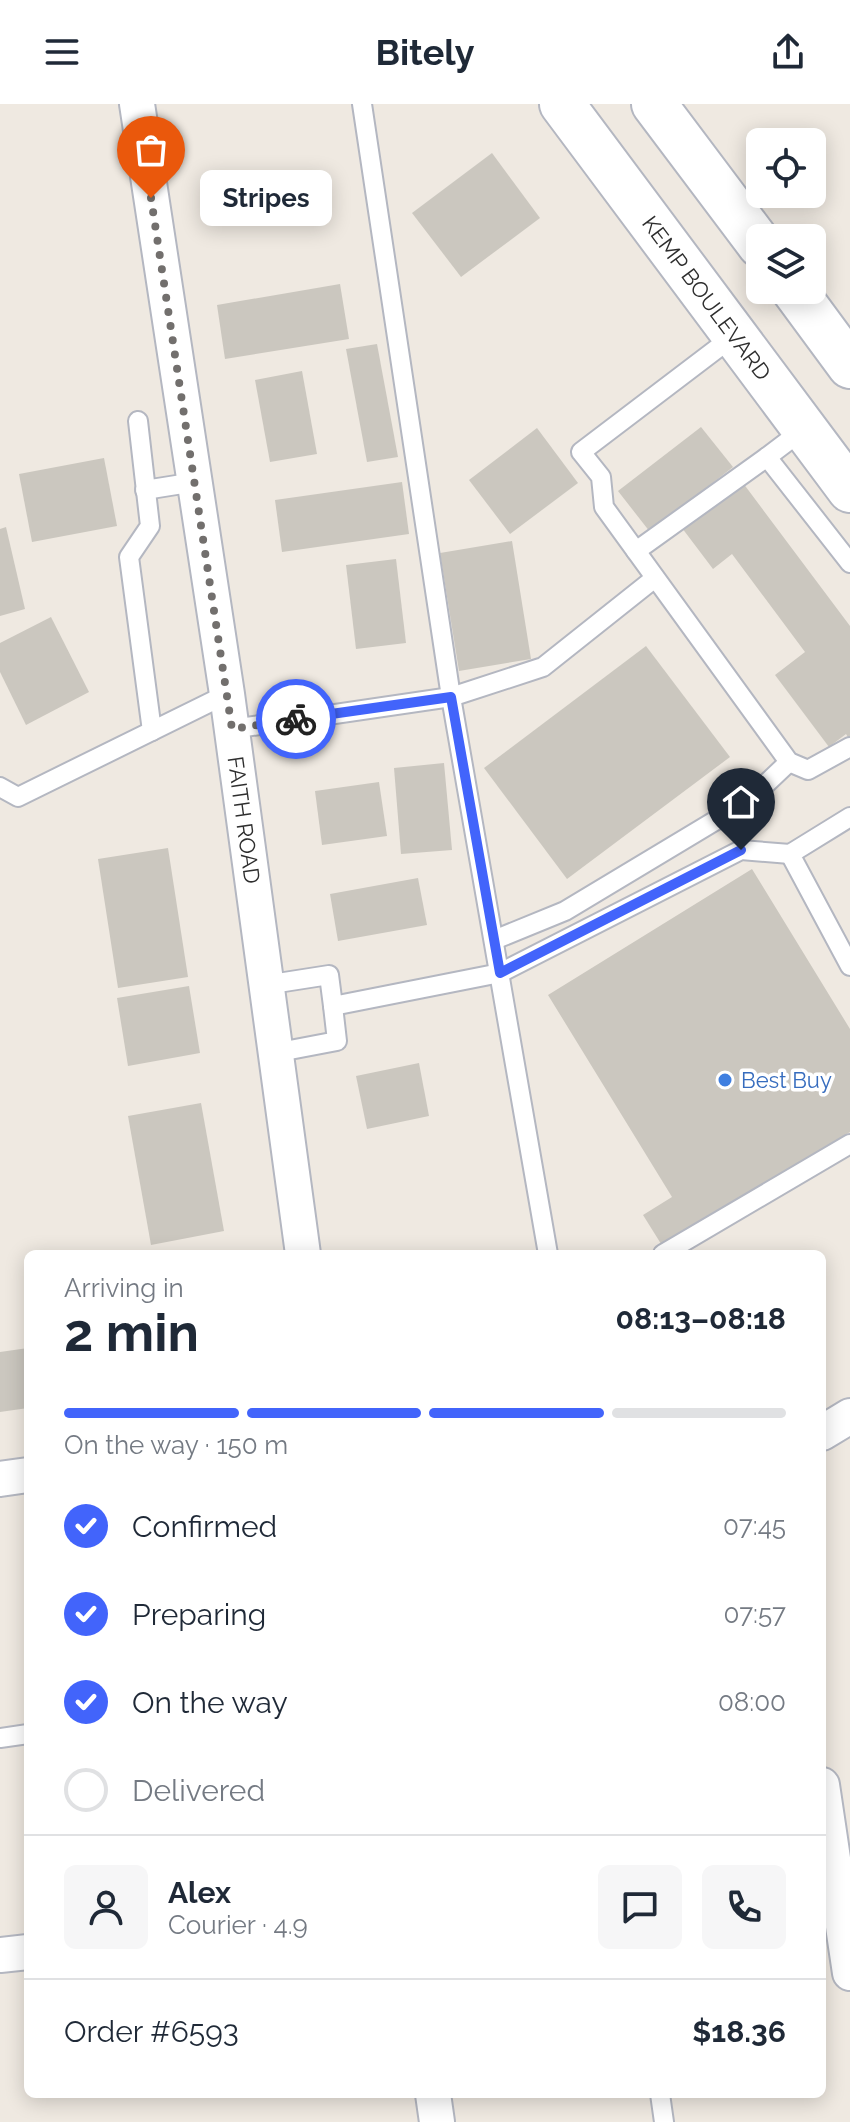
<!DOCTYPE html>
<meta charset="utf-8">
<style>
body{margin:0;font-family:Raleway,sans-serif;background:#f6f6f7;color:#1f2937;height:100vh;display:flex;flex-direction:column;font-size:30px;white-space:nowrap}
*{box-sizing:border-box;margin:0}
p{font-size:26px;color:#747a83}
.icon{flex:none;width:44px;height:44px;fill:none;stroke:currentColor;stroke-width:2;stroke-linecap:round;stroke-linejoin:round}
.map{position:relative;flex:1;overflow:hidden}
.side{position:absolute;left:24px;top:1146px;width:802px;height:848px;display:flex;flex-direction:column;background:#fff;border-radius:12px;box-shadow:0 4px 20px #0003}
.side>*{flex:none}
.tools{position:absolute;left:746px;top:24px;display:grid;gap:16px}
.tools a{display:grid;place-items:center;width:80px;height:80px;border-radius:12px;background:#fff;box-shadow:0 4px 20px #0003;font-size:40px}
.pin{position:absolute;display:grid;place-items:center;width:68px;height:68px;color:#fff;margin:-82px -34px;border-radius:50% 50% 50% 0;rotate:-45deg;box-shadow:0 0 8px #0007}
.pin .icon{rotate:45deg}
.courier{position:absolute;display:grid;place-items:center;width:80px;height:80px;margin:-40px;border:6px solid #4264fb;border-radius:50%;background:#fff;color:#222;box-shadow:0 2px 10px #0007}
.bubble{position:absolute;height:56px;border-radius:12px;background:#fff;box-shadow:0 4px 20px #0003;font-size:26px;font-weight:700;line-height:56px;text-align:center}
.headline em{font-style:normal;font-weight:700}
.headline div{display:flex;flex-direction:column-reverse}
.headline{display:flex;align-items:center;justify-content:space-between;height:136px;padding:0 40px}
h1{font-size:52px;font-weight:700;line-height:60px}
.bar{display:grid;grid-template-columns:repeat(4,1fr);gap:12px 8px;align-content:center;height:96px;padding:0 40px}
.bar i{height:10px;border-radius:6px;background:#e0e1e3}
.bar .current{background:#4264fb}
.bar p{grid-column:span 4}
.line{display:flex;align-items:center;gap:20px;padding:0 40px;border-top:2px solid #e0e1e3}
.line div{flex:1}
.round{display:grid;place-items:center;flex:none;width:84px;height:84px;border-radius:12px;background:#f6f6f7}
ol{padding:0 40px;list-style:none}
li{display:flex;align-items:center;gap:24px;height:88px}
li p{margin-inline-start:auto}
li .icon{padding:8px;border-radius:50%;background:#4264fb;color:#fff;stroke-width:4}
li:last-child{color:#747a83}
li i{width:44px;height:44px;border:4px solid #e0e1e3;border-radius:50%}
header{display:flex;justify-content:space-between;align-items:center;height:104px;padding:0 40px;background:#fff;font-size:36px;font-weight:700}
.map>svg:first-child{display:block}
</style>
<header><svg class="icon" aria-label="menu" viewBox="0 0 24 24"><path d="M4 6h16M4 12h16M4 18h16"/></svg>Bitely<svg class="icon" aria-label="share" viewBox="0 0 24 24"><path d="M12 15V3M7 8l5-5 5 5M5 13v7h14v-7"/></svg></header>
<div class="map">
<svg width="850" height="2018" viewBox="0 0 850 2018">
<rect width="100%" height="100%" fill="#efe9e1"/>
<g fill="#cbc7bf">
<polygon points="492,49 540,114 461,173 412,109"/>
<polygon points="340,180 349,235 225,255 217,201"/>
<polygon points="377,240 398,353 367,358 346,245"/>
<polygon points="302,267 317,350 270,358 255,276"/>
<polygon points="701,323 733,363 650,428 618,387"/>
<polygon points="537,324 578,379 510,430 469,376"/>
<polygon points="104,354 117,422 32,438 19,370"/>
<polygon points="402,378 409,430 282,448 275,396"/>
<polygon points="743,379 850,522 850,636 846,630 829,643 775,571 805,548 732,450 713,465 682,424"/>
<polygon points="6,423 25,505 0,512 0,425"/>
<polygon points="512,437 531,555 459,567 440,449"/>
<polygon points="396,455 406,539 356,545 346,461"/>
<polygon points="51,513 89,588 26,621 0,568 0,539"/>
<polygon points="646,542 730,653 567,775 484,664"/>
<polygon points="444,659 452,746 401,750 394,664"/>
<polygon points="379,678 387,732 322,741 315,687"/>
<polygon points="168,744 188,873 118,884 98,755"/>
<polygon points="752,765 850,925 850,1028 663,1143 643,1111 672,1093 548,891"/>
<polygon points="418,774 427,821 338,837 330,790"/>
<polygon points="189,882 200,949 128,962 117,894"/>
<polygon points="419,959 429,1012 367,1025 356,972"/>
<polygon points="201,999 224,1127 151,1141 128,1012"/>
<polygon points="28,1244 28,1304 0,1308 0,1248"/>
</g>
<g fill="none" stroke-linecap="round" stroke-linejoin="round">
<defs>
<g id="lane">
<polyline points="362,0 451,593 548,1150"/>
<polyline points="735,231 581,348 601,373 604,403 789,658 808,666 850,643"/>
<polyline points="138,317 150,422 129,453 152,627"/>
<polyline points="767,353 804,325"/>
<polyline points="145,386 195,378"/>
<polyline points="636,447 767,353 850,459"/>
<polyline points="232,625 451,593 543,563 655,474"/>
<polyline points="0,683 18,693 227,590"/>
<polyline points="850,713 790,750 850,862"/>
<polyline points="494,836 565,807 748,697 789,658"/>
<polyline points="265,881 329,871 333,902 500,869 741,746 790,750"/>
<polyline points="274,949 337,937 333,902"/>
<polyline points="663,1150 850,1040"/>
<polyline points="0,1634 28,1630"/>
<polyline points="660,1990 664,2018"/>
</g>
<g id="street">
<path id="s1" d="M137 0 227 590 303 1150"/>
<polyline points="822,1329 850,1312"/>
<polyline points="0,1375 28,1371"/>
<polyline points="822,1681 850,1869"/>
<polyline points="0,1851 28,1848"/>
<polyline points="433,1990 437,2018"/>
</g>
<g id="secondary">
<path id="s2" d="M562 0 850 386"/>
<polyline points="654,0 760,141"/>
<polyline points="794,186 850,262"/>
</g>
</defs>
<use href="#lane" stroke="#b4b7c1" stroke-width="22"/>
<use href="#street" stroke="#b4b7c1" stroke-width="38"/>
<use href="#secondary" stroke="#b4b7c1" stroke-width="48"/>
<use href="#lane" stroke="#fff" stroke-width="18"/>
<use href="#street" stroke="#fff" stroke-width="34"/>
<use href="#secondary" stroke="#fff" stroke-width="44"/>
</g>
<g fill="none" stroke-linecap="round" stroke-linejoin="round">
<polyline stroke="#726f6d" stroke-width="8" stroke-dasharray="0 14.4" points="151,94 232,625 296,615"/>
<polyline stroke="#4264fb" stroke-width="10" points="296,615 451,593 500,869 741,746"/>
</g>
<circle fill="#3f7fe0" stroke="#fff" stroke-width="3" cx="725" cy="976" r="8"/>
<g text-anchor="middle" stroke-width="7" stroke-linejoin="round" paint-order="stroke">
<g font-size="22" fill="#2e2e2e" stroke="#fff">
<text dy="8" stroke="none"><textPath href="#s2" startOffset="242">KEMP BOULEVARD</textPath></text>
<text dy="8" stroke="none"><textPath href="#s1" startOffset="724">FAITH ROAD</textPath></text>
</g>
<g font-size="22" fill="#366cbe" stroke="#fff" text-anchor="start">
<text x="741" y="984">Best Buy</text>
</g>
</g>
</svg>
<div class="tools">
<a><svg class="icon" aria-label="locate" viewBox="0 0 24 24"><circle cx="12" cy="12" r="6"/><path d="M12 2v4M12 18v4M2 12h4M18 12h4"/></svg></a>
<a><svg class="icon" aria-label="layers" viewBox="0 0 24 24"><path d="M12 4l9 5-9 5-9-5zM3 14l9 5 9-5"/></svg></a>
</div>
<div class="pin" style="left:151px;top:94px;background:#ea580c"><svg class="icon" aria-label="bag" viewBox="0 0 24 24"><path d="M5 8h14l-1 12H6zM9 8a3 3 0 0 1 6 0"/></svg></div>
<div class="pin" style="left:741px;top:746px;background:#1f2937"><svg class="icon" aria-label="home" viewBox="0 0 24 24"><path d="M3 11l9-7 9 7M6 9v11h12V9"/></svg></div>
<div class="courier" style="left:296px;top:615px"><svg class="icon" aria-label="bike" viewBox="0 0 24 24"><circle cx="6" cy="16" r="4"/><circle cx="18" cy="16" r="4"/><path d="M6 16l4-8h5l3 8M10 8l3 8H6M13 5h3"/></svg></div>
<div class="bubble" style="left:200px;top:66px;width:132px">Stripes</div>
<section class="side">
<div class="headline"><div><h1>2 min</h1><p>Arriving in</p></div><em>08:13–08:18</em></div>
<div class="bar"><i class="current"></i><i class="current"></i><i class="current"></i><i></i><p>On the way · 150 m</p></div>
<ol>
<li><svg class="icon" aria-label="check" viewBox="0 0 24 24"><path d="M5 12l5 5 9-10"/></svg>Confirmed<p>07:45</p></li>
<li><svg class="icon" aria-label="check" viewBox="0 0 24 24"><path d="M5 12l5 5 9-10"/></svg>Preparing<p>07:57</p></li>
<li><svg class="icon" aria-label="check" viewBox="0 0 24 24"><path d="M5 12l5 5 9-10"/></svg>On the way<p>08:00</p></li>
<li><i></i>Delivered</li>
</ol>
<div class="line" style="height:144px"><a class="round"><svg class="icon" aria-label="person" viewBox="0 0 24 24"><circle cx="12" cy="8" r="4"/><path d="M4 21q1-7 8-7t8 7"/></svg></a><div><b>Alex</b><p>Courier · 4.9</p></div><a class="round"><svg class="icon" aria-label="chat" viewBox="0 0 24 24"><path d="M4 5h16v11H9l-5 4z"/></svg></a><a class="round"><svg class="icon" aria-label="phone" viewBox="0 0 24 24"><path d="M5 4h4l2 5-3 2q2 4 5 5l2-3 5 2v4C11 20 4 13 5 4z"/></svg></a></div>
<div class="line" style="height:104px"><div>Order #6593</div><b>$18.36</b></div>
</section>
</div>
